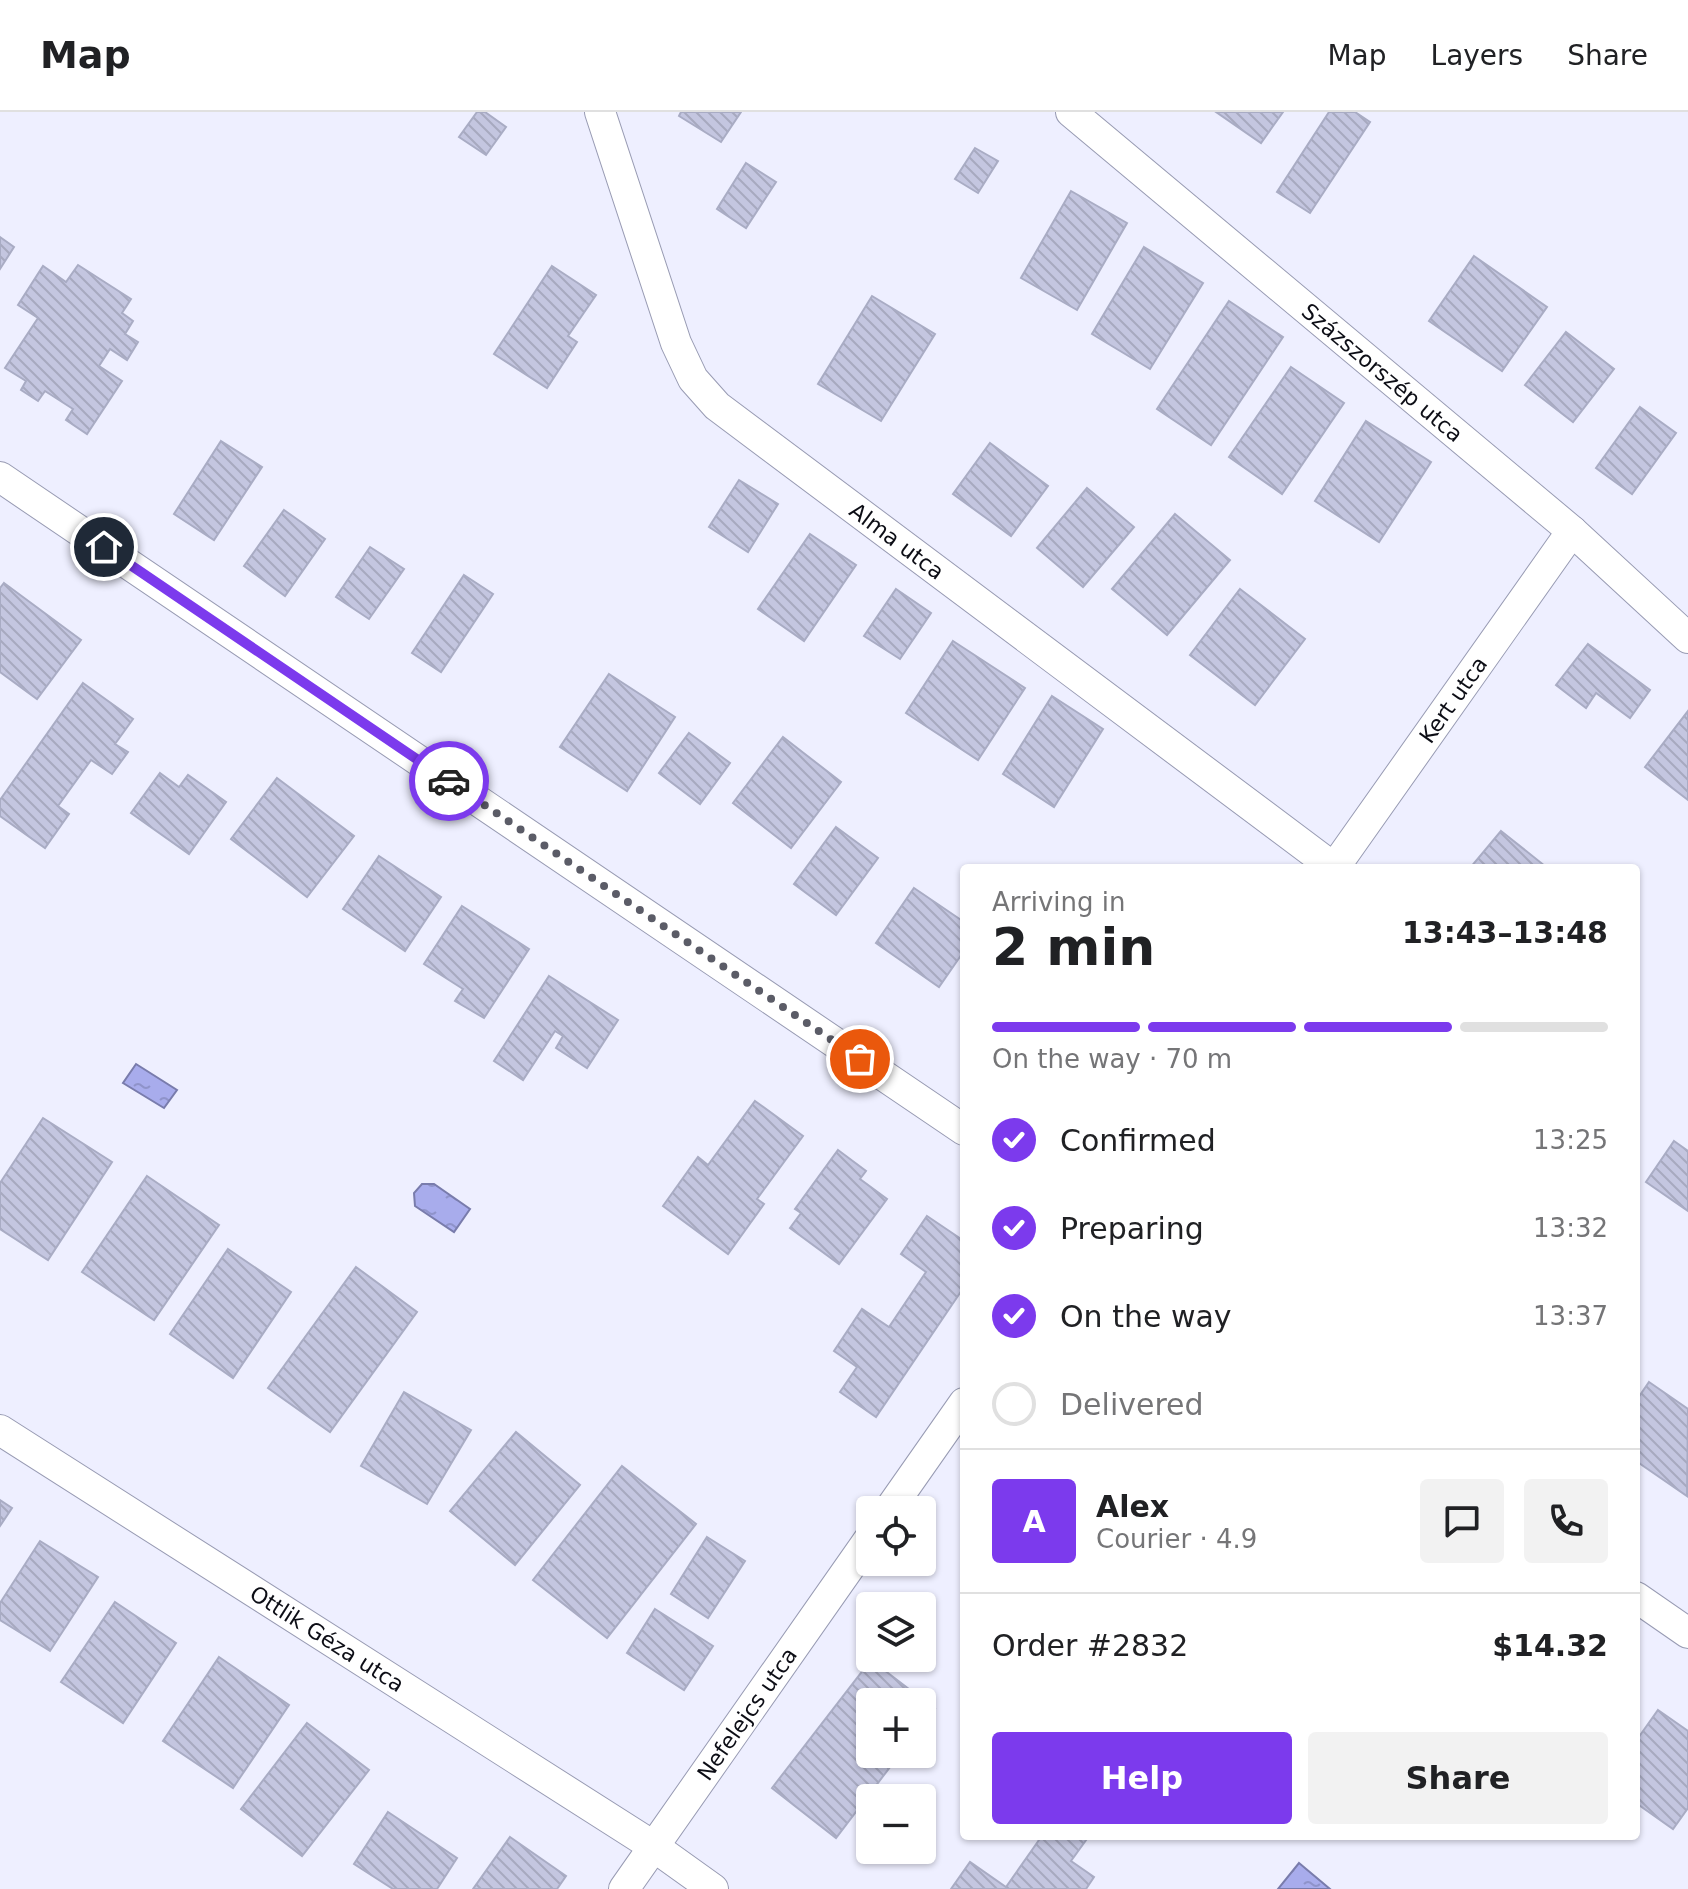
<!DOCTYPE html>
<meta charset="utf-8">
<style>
body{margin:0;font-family:"DejaVu Sans",sans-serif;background:#f2f2f2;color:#202124;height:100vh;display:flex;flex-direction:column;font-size:30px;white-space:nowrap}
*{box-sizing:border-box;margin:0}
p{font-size:26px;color:#757577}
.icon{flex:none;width:44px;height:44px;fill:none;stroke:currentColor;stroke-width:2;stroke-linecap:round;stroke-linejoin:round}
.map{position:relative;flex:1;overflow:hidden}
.panel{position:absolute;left:960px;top:752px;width:680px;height:976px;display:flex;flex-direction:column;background:#fff;border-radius:8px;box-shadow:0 2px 6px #0004}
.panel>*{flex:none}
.tools{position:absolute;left:856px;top:1384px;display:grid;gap:16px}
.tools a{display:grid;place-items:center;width:80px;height:80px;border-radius:8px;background:#fff;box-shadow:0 2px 6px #0004;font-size:40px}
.pin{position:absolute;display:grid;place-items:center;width:68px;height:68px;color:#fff;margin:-34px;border:4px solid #fff;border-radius:50%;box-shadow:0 2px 8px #0007}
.courier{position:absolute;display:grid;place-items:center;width:80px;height:80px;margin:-40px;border:6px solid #7c3aed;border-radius:50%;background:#fff;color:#222;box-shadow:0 2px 10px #0007}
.overview em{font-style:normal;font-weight:700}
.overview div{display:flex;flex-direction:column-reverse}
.overview{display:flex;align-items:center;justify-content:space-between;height:136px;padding:0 32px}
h1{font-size:52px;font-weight:700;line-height:60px}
.bar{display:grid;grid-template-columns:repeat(4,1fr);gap:12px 8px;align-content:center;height:96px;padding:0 32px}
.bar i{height:10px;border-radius:6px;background:#e0e0e0}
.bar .current{background:#7c3aed}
.bar p{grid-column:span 4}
.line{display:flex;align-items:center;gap:20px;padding:0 32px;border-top:2px solid #e0e0e0}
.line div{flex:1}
.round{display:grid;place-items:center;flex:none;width:84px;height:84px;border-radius:8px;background:#f2f2f2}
ol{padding:0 32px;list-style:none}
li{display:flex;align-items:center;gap:24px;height:88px}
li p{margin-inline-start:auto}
li .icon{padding:8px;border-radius:50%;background:#7c3aed;color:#fff;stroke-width:4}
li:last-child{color:#757577}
li i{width:44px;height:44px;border:4px solid #e0e0e0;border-radius:50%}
.button{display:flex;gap:16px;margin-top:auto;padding:16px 32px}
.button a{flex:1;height:92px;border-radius:8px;background:#7c3aed;color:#fff;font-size:32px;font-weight:700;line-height:92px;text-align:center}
.button a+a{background:#f2f2f2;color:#202124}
header{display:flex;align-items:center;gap:48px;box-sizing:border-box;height:112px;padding:0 40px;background:#fff;border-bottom:2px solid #e0e0e0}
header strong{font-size:38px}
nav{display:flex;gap:44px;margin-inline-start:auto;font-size:28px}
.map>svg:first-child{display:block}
</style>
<header>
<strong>Map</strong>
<nav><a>Map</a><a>Layers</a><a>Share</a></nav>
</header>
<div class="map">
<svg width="1688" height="1777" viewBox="0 0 1688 1777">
<defs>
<pattern id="water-ripples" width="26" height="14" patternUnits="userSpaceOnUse" patternTransform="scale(2)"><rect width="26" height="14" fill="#a8acec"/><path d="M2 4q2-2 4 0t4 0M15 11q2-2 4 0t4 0" fill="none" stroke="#8f93ca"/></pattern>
<pattern id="building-back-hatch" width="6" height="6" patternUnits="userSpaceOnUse" patternTransform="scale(2)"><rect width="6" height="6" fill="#c4c6e0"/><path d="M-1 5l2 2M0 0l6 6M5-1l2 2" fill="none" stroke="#a7a9bf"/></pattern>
</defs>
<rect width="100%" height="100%" fill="#eeefff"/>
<g fill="url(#water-ripples)" stroke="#797cac" stroke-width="2">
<polygon points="136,952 177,978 164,996 123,971"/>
<polygon points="422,1072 434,1072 470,1097 454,1120 415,1094 414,1081"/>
<polygon points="1299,1751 1330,1777 1278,1777"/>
</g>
<g fill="url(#building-back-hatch)" stroke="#a9acc4" stroke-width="2">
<polygon points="477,0 485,0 506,15 486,43 459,25"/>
<polygon points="681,0 741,0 721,30 679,4"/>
<polygon points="1216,0 1283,0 1261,31"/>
<polygon points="1329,0 1355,0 1370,10 1310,101 1277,80"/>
<polygon points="975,36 998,49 978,81 955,67"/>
<polygon points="746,51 776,70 746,116 717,97"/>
<polygon points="1071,79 1127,111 1077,198 1021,166"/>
<polygon points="0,125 14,135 0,157"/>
<polygon points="1144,135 1203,171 1150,257 1092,222"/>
<polygon points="1474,144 1547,195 1502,259 1429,209"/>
<polygon points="78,153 131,187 122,201 133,209 125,222 138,230 127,248 110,237 99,254 122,269 87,322 66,308 73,297 45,279 38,289 21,278 26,269 5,256 38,206 18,193 43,154 66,170"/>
<polygon points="552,154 596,183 568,224 577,230 547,276 494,242"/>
<polygon points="872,184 935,222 881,309 818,272"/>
<polygon points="1229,189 1283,225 1211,333 1157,297"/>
<polygon points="1566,220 1614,257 1573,310 1525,273"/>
<polygon points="1291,255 1344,291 1282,382 1229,345"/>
<polygon points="1640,295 1676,321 1632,382 1596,356"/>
<polygon points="1366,309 1431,350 1379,430 1315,389"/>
<polygon points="221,329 262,355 214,428 174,402"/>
<polygon points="990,331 1048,374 1011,424 953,382"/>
<polygon points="739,368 778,392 748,440 709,415"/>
<polygon points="1087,376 1134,415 1083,475 1037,436"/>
<polygon points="284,398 325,427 285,484 244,454"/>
<polygon points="1175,402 1230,448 1167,523 1112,477"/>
<polygon points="810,422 856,453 804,529 758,497"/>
<polygon points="370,435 404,457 369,507 336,485"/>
<polygon points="464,463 493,482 441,560 412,541"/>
<polygon points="4,471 81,528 37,587 0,560 0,476"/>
<polygon points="896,477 931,501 900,547 864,524"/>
<polygon points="1240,477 1305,527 1255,593 1190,543"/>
<polygon points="953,529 1025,576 978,648 906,601"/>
<polygon points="1588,532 1650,578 1630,606 1596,581 1586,596 1556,573"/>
<polygon points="609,562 675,605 627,679 560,635"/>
<polygon points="83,571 133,607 115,632 128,640 112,662 91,648 58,694 69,702 45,736 0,704 0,688"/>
<polygon points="1052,584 1103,617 1054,695 1003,662"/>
<polygon points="1688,599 1688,688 1645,655"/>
<polygon points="689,621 730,651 700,692 659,661"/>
<polygon points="783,625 841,670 791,736 733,691"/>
<polygon points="160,661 179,675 188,663 226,690 189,742 131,701"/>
<polygon points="277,666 354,724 307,785 231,727"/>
<polygon points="836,715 878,746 836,803 794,772"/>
<polygon points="1501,719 1545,754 1543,756 1470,756"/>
<polygon points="379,744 441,785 405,839 343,797"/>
<polygon points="914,776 964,810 964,839 939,875 876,831"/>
<polygon points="462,794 529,837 484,906 455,889 463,877 424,852"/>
<polygon points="549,864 618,908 587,956 556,936 563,924 555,919 523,968 494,949"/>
<polygon points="755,989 803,1024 757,1087 764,1092 728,1142 663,1094 698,1045 708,1053"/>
<polygon points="43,1006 112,1050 48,1148 0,1117 0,1071"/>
<polygon points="1674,1029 1688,1039 1688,1099 1646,1070"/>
<polygon points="838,1038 866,1059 860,1067 887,1087 839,1152 790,1116 801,1101 795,1097"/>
<polygon points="147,1064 219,1113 154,1208 82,1160"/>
<polygon points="927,1104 964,1129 964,1175 876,1305 840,1280 857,1255 834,1239 862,1197 889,1215 926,1160 901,1142"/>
<polygon points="228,1137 291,1180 233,1266 170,1222"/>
<polygon points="356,1155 417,1200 330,1320 268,1276"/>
<polygon points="1649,1270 1688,1297 1687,1384 1636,1349 1636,1289"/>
<polygon points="404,1280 471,1318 427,1392 361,1354"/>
<polygon points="516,1320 580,1373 515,1453 450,1399"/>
<polygon points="622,1354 696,1412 607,1526 533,1468"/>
<polygon points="0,1388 12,1396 0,1414"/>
<polygon points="707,1425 745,1449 708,1506 671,1482"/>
<polygon points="40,1429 98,1465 50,1539 0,1508 0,1491"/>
<polygon points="115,1490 176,1531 123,1611 61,1570"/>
<polygon points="655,1497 713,1534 684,1578 627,1541"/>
<polygon points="219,1545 289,1593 233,1676 163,1629"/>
<polygon points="871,1548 935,1597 922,1614 922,1590 870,1590 870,1642 900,1642 836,1726 772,1676"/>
<polygon points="1658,1598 1688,1619 1688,1696 1673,1717 1636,1691 1636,1629"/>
<polygon points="307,1611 369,1658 302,1744 241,1697"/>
<polygon points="388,1700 457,1746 437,1777 393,1777 354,1752"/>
<polygon points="1033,1724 1089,1724 1071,1749 1094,1765 1086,1777 951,1777 970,1750 1006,1775 1039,1728"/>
<polygon points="510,1725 566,1764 557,1777 473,1777"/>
</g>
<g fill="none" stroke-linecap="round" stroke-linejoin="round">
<defs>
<g id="street">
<path id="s1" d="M600 0 676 231 693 267 717 294 1334 756 1572 419"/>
<path id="s2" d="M1071 0 1572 419 1688 526"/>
<polyline points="0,365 964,1018"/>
<path id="s3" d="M0 1318 653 1734 713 1777"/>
<polyline points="889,1398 964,1291"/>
<polyline points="1636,1485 1688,1521"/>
<path id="s4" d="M624 1777 870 1426"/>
</g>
</defs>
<use href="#street" stroke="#989bb3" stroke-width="32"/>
<use href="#street" stroke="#fff" stroke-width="30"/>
</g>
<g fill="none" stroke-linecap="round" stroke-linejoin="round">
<polyline stroke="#5b5c67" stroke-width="8" stroke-dasharray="0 14.4" points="449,669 860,947"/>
<polyline stroke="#7c3aed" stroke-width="10" points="104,435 449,669"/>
</g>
<g text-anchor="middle" stroke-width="6" stroke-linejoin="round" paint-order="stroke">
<g font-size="22" fill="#0c0d15" stroke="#eeefff">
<text dy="8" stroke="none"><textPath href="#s2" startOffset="406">Százszorszép utca</textPath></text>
<text dy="8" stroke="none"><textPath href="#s1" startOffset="544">Alma utca</textPath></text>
<text dy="8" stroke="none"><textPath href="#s1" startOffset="1296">Kert utca</textPath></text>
<text dy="8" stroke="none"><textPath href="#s3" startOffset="388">Ottlik Géza utca</textPath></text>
<text dy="8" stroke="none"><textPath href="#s4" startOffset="214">Nefelejcs utca</textPath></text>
</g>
</g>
</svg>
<div class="tools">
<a><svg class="icon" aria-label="locate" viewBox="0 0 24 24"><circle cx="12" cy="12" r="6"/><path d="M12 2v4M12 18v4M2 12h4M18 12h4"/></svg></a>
<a><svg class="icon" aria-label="layers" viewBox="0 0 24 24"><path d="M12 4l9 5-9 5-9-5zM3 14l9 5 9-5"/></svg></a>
<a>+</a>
<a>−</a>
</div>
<div class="pin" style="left:860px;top:947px;background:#ea580c"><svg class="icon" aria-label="bag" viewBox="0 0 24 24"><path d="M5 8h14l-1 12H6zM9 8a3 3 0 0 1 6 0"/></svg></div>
<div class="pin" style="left:104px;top:435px;background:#1f2937"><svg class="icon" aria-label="home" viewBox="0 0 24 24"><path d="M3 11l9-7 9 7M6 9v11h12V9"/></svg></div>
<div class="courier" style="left:449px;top:669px"><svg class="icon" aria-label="car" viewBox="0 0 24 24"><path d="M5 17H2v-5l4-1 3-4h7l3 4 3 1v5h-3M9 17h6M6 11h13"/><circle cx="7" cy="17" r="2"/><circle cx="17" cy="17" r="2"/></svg></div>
<section class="panel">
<div class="overview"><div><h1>2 min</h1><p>Arriving in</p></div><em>13:43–13:48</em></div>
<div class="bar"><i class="current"></i><i class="current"></i><i class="current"></i><i></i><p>On the way · 70 m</p></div>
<ol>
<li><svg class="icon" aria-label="check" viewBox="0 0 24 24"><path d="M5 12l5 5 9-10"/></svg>Confirmed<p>13:25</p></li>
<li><svg class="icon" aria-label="check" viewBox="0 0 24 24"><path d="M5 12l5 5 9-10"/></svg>Preparing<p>13:32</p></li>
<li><svg class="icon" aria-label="check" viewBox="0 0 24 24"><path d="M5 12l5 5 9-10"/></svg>On the way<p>13:37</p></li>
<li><i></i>Delivered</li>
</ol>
<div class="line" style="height:144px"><b class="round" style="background:#7c3aed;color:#fff">A</b><div><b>Alex</b><p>Courier · 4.9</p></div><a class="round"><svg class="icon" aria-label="chat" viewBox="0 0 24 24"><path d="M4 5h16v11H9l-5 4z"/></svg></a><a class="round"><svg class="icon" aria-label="phone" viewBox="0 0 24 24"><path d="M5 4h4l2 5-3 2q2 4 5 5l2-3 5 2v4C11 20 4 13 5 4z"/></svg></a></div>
<div class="line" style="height:104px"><div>Order #2832</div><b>$14.32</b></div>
<div class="button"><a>Help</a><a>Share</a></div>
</section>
</div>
